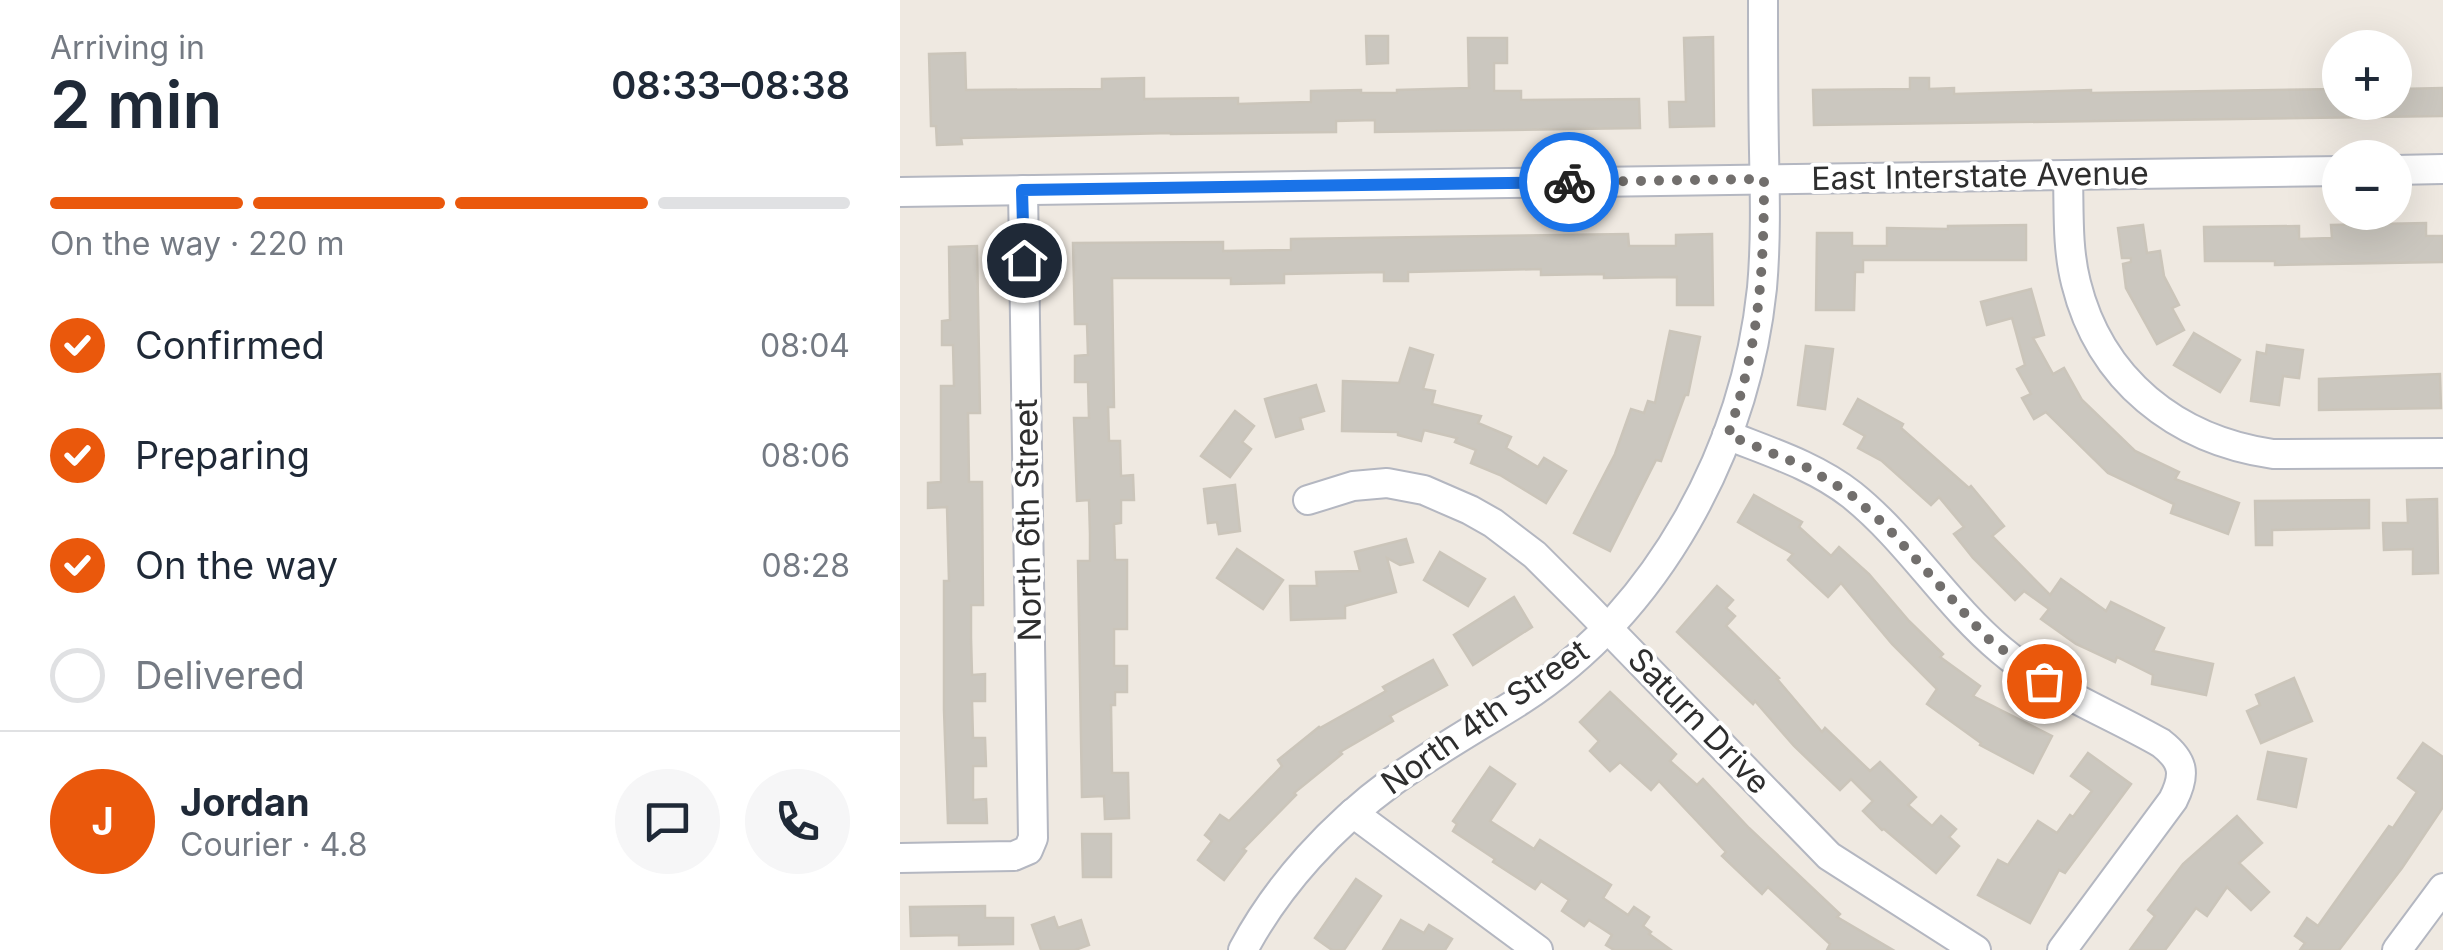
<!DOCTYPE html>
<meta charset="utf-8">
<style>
body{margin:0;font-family:Inter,sans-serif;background:#f6f6f7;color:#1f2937;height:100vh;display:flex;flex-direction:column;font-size:38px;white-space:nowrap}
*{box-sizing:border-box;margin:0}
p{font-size:32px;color:#747a83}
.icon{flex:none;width:55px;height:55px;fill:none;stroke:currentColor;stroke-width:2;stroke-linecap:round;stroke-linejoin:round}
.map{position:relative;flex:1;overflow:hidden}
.side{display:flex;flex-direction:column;background:#fff;width:900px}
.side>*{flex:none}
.controls{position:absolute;left:1422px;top:30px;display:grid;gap:20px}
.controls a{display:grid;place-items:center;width:90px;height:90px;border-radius:50%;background:#fff;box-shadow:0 10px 40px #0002;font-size:50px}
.pin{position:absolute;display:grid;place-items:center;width:85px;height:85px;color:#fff;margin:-42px;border:5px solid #fff;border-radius:50%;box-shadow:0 2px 10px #0007}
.courier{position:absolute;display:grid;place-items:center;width:100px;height:100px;margin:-50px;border:8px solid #1a73e8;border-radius:50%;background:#fff;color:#222;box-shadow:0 2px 12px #0007}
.headline em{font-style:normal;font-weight:600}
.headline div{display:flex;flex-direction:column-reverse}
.headline{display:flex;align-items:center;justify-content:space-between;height:170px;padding:0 50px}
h1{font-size:65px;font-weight:600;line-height:75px}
.bar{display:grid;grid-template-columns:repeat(4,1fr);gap:15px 10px;align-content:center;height:120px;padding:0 50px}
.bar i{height:12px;border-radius:8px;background:#e0e1e3}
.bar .selected{background:#ea580c}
.bar p{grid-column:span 4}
.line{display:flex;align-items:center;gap:25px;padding:0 50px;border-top:2px solid #e0e1e3}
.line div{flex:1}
.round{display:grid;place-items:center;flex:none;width:105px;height:105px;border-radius:52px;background:#f6f6f7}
ol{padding:0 50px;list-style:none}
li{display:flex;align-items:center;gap:30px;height:110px}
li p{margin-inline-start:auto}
li .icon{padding:10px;border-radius:50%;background:#ea580c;color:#fff;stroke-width:4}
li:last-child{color:#747a83}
li i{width:55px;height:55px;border:5px solid #e0e1e3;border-radius:50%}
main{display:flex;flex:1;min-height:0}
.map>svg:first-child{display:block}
</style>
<main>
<section class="side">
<div class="headline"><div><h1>2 min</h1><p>Arriving in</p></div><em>08:33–08:38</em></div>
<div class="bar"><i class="selected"></i><i class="selected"></i><i class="selected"></i><i></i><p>On the way · 220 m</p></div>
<ol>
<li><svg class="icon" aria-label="check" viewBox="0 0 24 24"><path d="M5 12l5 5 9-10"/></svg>Confirmed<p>08:04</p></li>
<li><svg class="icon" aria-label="check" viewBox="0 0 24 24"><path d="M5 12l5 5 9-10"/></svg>Preparing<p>08:06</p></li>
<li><svg class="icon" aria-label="check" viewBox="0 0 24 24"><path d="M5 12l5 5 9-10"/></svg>On the way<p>08:28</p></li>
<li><i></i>Delivered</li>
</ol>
<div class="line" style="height:180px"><b class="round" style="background:#ea580c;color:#fff">J</b><div><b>Jordan</b><p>Courier · 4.8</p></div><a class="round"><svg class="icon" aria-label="chat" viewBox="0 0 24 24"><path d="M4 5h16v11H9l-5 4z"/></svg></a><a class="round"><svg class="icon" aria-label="phone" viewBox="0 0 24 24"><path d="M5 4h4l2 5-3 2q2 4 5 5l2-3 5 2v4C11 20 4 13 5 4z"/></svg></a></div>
</section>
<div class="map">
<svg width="1543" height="950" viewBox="0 0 1543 950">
<rect width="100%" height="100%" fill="#efe9e1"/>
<g fill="#cbc7bf" stroke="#cbc5ba" stroke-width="2.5">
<polygon points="466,36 488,36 488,63 467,64"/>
<polygon points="813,37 814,126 770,127 769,102 786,102 784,38"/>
<polygon points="568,38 607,38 607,63 594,63 594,91 621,91 621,100 739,99 740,128 475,132 475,120 436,121 436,132 271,134 271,133 61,138 62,144 37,145 36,126 31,126 29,54 65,53 66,90 202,89 202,79 244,78 244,99 338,98 338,104 411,102 411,91 461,90 461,93 497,93 497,90 569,88"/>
<polygon points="1010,78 1029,78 1029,89 1054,88 1054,94 1191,90 1191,93 1440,89 1440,102 1501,102 1501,89 1543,88 1543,116 914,125 913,90 1010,89"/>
<polygon points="1526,223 1526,236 1543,236 1543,262 1375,265 1375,261 1305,261 1304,227 1399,226 1399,239 1432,238 1431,225"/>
<polygon points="1126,225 1126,260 963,260 963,272 955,272 954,310 916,310 917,233 952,233 952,246 987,246 987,228 1048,229 1048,226"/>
<polygon points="1243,225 1247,253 1260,251 1264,276 1279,305 1272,308 1284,330 1257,344 1226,288 1223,264 1231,262 1231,258 1222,258 1218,228"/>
<polygon points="728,234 729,246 776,246 776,235 812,234 813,305 777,305 777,277 704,278 704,274 641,275 641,269 508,272 508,281 484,281 484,272 384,274 384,283 331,284 331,278 212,278 214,407 208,407 209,441 220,441 221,476 233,475 234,500 221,500 221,523 214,524 215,560 227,560 227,629 214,629 214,666 227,666 227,692 215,692 215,705 211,705 212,773 228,773 229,818 205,819 204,796 182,797 178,561 190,561 190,534 189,500 177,501 174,418 189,418 188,382 175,382 175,356 188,355 187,324 175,324 173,243 323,242 323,251 391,250 391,239"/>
<polygon points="77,246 80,413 68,413 69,482 82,482 83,605 71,605 71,638 72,675 85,674 85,701 72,701 73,738 85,738 86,766 73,766 73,800 86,799 87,823 48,823 44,710 44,581 49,581 47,507 28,508 28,483 41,482 41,386 54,386 53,345 42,345 42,321 50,320 49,247"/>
<polygon points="1131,289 1144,335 1133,338 1153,374 1164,368 1182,400 1235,451 1279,472 1275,479 1339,503 1328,534 1271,513 1274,504 1208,473 1146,412 1134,419 1122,398 1131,394 1117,369 1125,365 1112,318 1087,325 1081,302"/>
<polygon points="770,331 800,337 788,395 785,395 761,461 756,460 710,551 674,533 715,454 731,409 744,413 748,401 755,403"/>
<polygon points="1294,333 1340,360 1320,392 1274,365"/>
<polygon points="1367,345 1403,350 1399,378 1383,376 1379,405 1351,401 1357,352 1366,354"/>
<polygon points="906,346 933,349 925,409 898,405"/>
<polygon points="510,348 533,355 523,389 535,391 532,404 581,416 578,423 611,437 606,448 638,467 644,458 666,471 646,503 600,475 571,463 576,450 555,442 557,438 524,430 521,441 498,435 498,432 442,431 443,381 499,383"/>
<polygon points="1540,374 1541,408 1419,410 1419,379"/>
<polygon points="416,385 424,411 400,418 403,429 376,437 365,399"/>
<polygon points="958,399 1003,424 1001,428 1069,488 1071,486 1104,526 1092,536 1150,595 1161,579 1206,611 1211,602 1264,628 1253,651 1313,664 1306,695 1252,684 1253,675 1217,657 1215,662 1176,644 1141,619 1149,609 1124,591 1115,600 1073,558 1054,534 1064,527 1039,497 1031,505 982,461 958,448 965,436 944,424"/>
<polygon points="335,411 354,426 342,442 351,449 330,477 301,456"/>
<polygon points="335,485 340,531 319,534 317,522 308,523 304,489"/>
<polygon points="854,495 902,522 899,527 931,556 939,547 969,574 1009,621 1043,654 1040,657 1080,686 1073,696 1152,736 1133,773 1080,745 1081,743 1027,704 1037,689 992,644 941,583 928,597 888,560 893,554 838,522"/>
<polygon points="1537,499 1538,573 1513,574 1513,549 1484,550 1483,523 1508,523 1507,500"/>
<polygon points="1469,500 1469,528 1372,530 1372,545 1356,545 1355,501"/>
<polygon points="506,539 513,562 500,565 487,558 496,592 445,606 445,618 391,620 390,586 417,586 416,572 460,571 455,552"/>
<polygon points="337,549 383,580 363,609 317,578"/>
<polygon points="540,552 585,579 568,606 524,580"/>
<polygon points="817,586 833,600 826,608 835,616 826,626 879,678 877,679 922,732 925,728 970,771 980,762 1016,797 1008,805 1032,826 1041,816 1056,829 1049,837 1059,846 1036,873 984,829 982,830 963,811 973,801 951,779 940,790 894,746 855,701 853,704 777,632"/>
<polygon points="614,597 632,627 573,665 554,635"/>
<polygon points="533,660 547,685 490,716 493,721 440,752 442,754 394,793 396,795 343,849 346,851 324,880 298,860 312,841 305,835 320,815 329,821 382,766 378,760 419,727 420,728 486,691 483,687"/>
<polygon points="1394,678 1412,721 1361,743 1347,711 1360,705 1356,695"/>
<polygon points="710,692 776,754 770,761 797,785 803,779 849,828 940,914 937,917 993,950 927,950 930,944 868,887 862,894 822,856 826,852 759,781 751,790 720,762 710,771 690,751 699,741 680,722"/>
<polygon points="1523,743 1543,757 1543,807 1502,868 1439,950 1400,950 1405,943 1395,936 1407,918 1418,926 1489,826 1493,828 1517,792 1498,778"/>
<polygon points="1368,752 1406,759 1396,807 1358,799"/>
<polygon points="1188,753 1231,784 1165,873 1159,870 1130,923 1078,895 1098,860 1108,865 1138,821 1157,833 1170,815 1173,817 1192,791 1171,776"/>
<polygon points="590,767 615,784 590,821 634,849 640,840 711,885 703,898 728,915 734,907 749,917 743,926 751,932 749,934 771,950 714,950 706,945 712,935 689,920 684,926 662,911 669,900 641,881 635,889 593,862 595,859 553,831 557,824 553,821"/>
<polygon points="1337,816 1362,843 1339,863 1369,892 1351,910 1327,887 1307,916 1296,908 1265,950 1230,950 1255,916 1248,910 1283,864"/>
<polygon points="182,834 211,834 211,877 183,877"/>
<polygon points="456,879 481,896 444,950 432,950 415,938"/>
<polygon points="85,906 85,918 113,918 113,944 59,945 59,935 11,936 10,907"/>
<polygon points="154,917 158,928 181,920 189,945 175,950 141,950 132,925"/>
<polygon points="501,920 524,933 529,925 552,939 545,950 483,950"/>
</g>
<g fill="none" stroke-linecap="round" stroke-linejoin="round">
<defs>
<g id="minor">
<polyline points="1495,170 1543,169"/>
<path d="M1168 175C1169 211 1167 248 1176 283 1200 380 1276 440 1373 454L1543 453"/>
<polyline points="0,192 1440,171"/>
<path d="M827 435C870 452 915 466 952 495 1008 540 1046 604 1101 650 1149 691 1207 712 1261 743 1284 761 1286 774 1273 800L1162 950"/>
<polyline points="408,500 453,486 487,483 524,490 570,510 593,523 635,555 685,605 929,856 1076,950"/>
<polyline points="453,813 638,950"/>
<polyline points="0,858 114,856 128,850 133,838 123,190"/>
<path d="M343 950C378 884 433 825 493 781 534 752 578 727 621 700 759 610 845 450 862 288 866 243 865 197 864 152 863 101 863 51 863 0"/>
<polyline points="1497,950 1543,888"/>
</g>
</defs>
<use href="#minor" stroke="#b4b7c1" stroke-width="32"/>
<use href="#minor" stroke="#fff" stroke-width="28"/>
</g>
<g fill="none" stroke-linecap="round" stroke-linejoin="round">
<path stroke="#726f6d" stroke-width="10" stroke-dasharray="0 18" d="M669 182 864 179C864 272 859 346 828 435L906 467 949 493 986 526 1086 637 1144 681"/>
<polyline stroke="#1a73e8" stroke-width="12" points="124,260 122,190 669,182"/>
</g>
<g text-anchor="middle" stroke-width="8" stroke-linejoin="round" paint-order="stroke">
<g font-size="32" fill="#2e2e2e" stroke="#fff">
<text transform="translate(1080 176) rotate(-1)" y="11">East Interstate Avenue</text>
<text transform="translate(128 520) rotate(-91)" y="11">North 6th Street</text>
<text transform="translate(585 717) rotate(-35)" y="11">North 4th Street</text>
<text transform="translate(799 721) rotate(46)" y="11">Saturn Drive</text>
</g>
</g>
</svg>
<div class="controls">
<a>+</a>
<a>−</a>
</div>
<div class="pin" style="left:1144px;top:681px;background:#ea580c"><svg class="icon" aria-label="bag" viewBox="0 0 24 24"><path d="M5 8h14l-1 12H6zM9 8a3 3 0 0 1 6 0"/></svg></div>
<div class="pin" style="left:124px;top:260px;background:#1f2937"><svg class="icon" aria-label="home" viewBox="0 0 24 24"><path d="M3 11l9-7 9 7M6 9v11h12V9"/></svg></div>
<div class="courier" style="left:669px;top:182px"><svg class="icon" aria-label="bike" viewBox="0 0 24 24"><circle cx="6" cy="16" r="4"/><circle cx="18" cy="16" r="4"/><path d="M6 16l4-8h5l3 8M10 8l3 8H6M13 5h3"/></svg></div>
</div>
</main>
